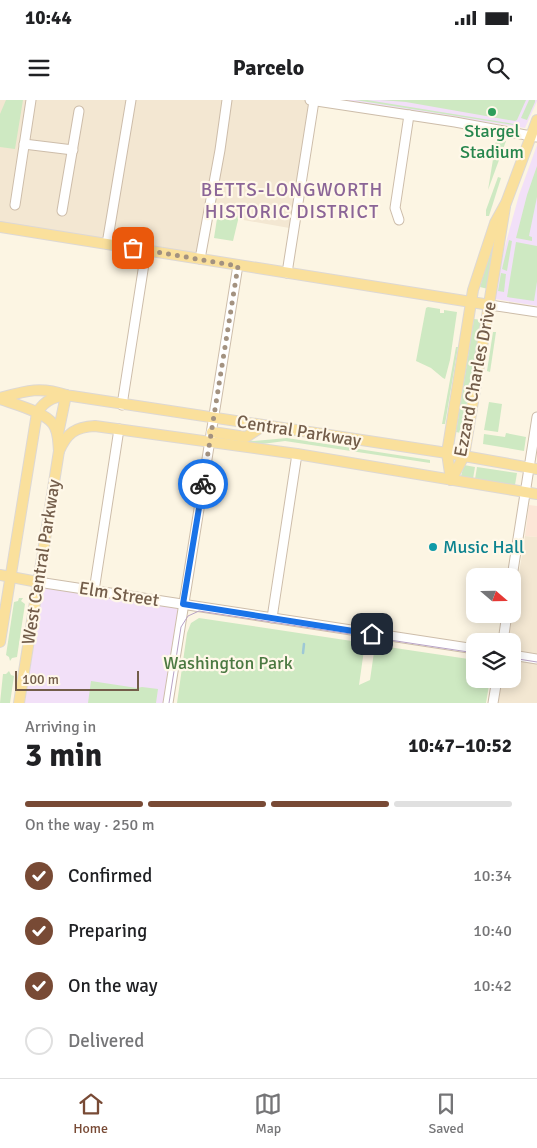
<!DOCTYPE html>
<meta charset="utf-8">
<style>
body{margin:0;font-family:Signika,sans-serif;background:#f2f2f2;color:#202124;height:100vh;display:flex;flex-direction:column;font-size:19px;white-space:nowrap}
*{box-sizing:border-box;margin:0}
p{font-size:16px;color:#757577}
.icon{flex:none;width:28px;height:28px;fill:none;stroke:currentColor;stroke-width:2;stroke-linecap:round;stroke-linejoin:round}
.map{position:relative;height:603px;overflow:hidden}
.side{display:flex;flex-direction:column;background:#fff;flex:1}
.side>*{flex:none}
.needle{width:32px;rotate:110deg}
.buttons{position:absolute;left:466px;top:468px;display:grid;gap:10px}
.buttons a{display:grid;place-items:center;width:55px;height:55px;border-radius:10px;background:#fff;box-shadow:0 2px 12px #0003;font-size:25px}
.scale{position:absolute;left:15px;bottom:12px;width:124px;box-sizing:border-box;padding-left:5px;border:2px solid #735d4a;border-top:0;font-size:14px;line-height:18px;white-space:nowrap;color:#735d4a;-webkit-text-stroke:4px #fff8e9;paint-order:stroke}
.pin{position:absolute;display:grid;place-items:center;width:42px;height:42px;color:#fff;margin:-21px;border-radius:10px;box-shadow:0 2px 8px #0006}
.courier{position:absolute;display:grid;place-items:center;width:50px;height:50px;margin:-25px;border:4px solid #1a73e8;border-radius:50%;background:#fff;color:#222;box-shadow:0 1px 6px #0007}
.headline em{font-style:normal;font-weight:700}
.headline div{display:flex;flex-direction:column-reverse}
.headline{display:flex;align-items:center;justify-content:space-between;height:85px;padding:0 25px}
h1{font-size:32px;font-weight:700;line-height:38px}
.bar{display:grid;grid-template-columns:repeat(4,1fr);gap:8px 5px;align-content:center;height:60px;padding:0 25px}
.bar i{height:6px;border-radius:4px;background:#e0e0e0}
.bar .selected{background:#784a35}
.bar p{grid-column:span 4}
ol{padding:0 25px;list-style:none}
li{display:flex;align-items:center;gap:15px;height:55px}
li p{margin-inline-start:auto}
li .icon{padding:5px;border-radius:50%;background:#784a35;color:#fff;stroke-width:4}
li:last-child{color:#757577}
li i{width:28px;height:28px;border:2px solid #e0e0e0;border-radius:50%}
.status{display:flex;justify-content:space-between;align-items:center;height:35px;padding:0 25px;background:#fff;direction:ltr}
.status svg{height:14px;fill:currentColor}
header{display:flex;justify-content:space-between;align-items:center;height:65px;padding:0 25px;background:#fff;font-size:22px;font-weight:700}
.tab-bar{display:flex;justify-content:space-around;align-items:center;height:70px;border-top:1px solid #e0e0e0;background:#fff;font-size:14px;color:#757577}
.tab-bar a{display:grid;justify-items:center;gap:2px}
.tab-bar .selected{color:#784a35}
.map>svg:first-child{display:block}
</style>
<div class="status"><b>10:44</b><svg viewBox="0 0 49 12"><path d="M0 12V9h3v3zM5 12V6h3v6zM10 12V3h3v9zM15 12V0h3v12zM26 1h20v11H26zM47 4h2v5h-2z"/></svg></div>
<header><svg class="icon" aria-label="menu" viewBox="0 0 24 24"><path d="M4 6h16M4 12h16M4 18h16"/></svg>Parcelo<svg class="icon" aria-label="search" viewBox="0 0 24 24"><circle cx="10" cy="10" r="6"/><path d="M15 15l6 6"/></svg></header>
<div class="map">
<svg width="537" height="603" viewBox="0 0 537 603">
<rect width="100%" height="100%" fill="#fcf5e3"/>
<g fill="#f3e7d2">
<polygon points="0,0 310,0 295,129 238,119 239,116 209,110 200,159 0,127"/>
<polygon points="525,436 537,437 537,603 498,603 501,579 512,579 512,541 508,541"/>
</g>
<polygon fill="#fce6d7" points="529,405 537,406 537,437 525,436"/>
<g fill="#f2e0f8">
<polygon points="340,0 537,0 537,1 525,28"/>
<polygon points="537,45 537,206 495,199 504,150 519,95"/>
<polygon points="43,487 178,508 163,603 25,603"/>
</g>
<g fill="#cee9c2">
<polygon points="6,0 23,0 15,49 0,47 0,14"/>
<polygon points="355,0 367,0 514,24 513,25"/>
<polygon points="380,0 526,0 517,20 515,21 406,2"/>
<polygon points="529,0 535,0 535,2 527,20 521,18"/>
<polygon points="497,39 506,41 488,90 496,41"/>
<polygon points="537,66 537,97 529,136 532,137 532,141 516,138 527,95"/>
<polygon points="498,77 501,78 489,116 486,116 486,110"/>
<polygon points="218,112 239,116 233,141 214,138"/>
<polygon points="496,133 488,189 480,187"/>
<polygon points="509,140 512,141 507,171 502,169"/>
<polygon points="516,142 537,146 537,182 534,201 507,197"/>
<polygon points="501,173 506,174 504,192 498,191"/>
<polygon points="428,207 440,209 440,213 444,213 444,210 457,212 450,260 445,279 443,278 431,268 416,261 426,208"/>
<polygon points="474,219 483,220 465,334 456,332"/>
<polygon points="493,232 496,232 490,272 487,271"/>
<polygon points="456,247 458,247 445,324 442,324"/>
<polygon points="489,302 502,304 498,332 484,330"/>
<polygon points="506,333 526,337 524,351 483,344 484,334 505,337"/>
<polygon points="222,337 254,341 287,338 430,360 430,363 285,341 254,345 222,340"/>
<polygon points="464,365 475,367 473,379 461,376"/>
<polygon points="477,367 517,373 515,385 475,379"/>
<polygon points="19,498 23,498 21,501 25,504 17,557 12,558 10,561 9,557 6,555 14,502 18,501"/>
<polygon points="199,518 365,543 359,585 370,580 375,545 475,560 475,579 490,579 486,603 177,603 187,533 191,523"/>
<polygon points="9,571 11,575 14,576 10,603 0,603 3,574 6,574"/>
<polygon points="91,581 137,588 142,587 158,589 156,603 88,603"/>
</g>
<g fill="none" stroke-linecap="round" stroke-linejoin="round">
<polyline stroke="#9ec8d6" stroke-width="2.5" points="303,553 304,544"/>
<defs>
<g id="minor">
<polyline points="310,0 455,22 537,37"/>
<polyline points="24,44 73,50"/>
<polyline points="15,105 31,0"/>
<polyline points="62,111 79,11"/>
<polyline points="399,120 395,108 409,15"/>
<polyline points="107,144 131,0"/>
<polyline points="200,159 220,50 227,0"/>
<polyline points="287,173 314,1"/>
<polyline points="490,205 537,212"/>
<polyline points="122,305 146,151"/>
<polyline points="512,477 537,317"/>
<polyline points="38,482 475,549"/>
<polyline points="94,491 119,329"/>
<polyline points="272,518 297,354"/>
<polyline points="503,541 507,514"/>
<polyline points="512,555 537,559"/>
<polyline points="168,603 238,165"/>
<polyline points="493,603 497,579"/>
</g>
<g id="major">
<polyline points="0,127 490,205"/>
<path d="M0 298C25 291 40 286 66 295"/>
<path d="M0 299C14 304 45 312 53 324 59 332 58 342 59 351L19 603"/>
<polyline points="212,332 246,337 263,326"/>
<polyline points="58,334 66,295"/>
<path d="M59 351C67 333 75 327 95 326L297 354 537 394"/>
<polyline points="451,380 447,353 473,190 495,123 506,103 537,20"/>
<polyline points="451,380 464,356 505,107"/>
<polyline points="0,475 38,482"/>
<path d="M0 542 37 313C44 300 58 294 72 296L447 353 537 369"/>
</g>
</defs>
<use href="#minor" stroke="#cdbdaa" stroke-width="11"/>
<use href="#major" stroke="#ddd8d4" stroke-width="12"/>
<use href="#minor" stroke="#fff" stroke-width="9"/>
<use href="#major" stroke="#fae09c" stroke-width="10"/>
<g stroke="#b8a2c5" stroke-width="1">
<polyline points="512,558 537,562"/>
<polyline points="169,603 181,527 188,516 199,511 475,553"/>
</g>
</g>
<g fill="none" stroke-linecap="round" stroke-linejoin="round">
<polyline stroke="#a39280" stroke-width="5" stroke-dasharray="0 9" points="133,148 238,166 203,384"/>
<polyline stroke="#1a73e8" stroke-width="6" points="203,384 183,504 372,534"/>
</g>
<circle fill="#2e9e5b" stroke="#fff8e9" stroke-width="2" cx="492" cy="12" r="5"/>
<circle fill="#0f9aa8" stroke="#fff8e9" stroke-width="2" cx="433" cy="447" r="5"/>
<g text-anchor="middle" stroke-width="4.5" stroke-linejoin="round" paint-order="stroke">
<g font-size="18" fill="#27864d" stroke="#fff8e9">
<text x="492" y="37">Stargel<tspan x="492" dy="21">Stadium</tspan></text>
</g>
<g font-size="18" fill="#735d4a" stroke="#fff8e9">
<text transform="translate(475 279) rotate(-79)" y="6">Ezzard Charles Drive</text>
<text transform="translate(299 331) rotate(9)" y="6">Central Parkway</text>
<text transform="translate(41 462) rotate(-81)" y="6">West Central Parkway</text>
<text transform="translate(119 494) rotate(9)" y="6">Elm Street</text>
</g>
<g font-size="18" fill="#0d838f" stroke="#fff8e9" text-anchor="start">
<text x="443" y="453">Music Hall</text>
</g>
<g font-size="18" fill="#4c7942" stroke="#fff8e9">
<text x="228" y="569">Washington Park</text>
</g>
<g font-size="19" letter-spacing="1" fill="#8b6597" stroke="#fff8e9">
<text x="292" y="96">BETTS-LONGWORTH<tspan x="292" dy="22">HISTORIC DISTRICT</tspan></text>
</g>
</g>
</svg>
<div class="buttons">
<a><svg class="needle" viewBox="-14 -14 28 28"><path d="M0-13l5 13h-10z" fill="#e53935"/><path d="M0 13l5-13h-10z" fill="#757577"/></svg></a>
<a><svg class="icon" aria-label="layers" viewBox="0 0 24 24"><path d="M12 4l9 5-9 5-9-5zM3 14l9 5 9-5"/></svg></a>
</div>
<div class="scale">100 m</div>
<div class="pin" style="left:133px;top:148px;background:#ea580c"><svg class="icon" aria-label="bag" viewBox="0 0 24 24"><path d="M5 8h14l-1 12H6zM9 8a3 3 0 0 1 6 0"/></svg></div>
<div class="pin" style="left:372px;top:534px;background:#1f2937"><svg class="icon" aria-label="home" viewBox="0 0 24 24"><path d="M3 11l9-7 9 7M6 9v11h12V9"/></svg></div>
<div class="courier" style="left:203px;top:384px"><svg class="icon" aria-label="bike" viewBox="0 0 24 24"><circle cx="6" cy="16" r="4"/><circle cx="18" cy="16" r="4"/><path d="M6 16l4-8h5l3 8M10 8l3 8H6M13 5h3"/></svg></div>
</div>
<section class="side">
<div class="headline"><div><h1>3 min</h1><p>Arriving in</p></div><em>10:47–10:52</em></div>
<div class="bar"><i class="selected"></i><i class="selected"></i><i class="selected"></i><i></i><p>On the way · 250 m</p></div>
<ol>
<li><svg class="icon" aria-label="check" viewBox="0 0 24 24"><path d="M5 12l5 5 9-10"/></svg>Confirmed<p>10:34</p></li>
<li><svg class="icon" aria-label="check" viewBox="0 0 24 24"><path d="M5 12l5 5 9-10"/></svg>Preparing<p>10:40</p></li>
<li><svg class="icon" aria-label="check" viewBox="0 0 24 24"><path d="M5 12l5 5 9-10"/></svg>On the way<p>10:42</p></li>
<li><i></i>Delivered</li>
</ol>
</section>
<nav class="tab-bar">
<a class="selected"><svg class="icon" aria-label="home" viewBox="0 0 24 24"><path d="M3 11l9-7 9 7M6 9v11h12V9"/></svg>Home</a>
<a><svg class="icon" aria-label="map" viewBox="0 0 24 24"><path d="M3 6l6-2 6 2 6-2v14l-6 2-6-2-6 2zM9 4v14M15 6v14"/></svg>Map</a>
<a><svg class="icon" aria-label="saved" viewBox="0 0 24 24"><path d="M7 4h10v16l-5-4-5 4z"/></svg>Saved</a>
</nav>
